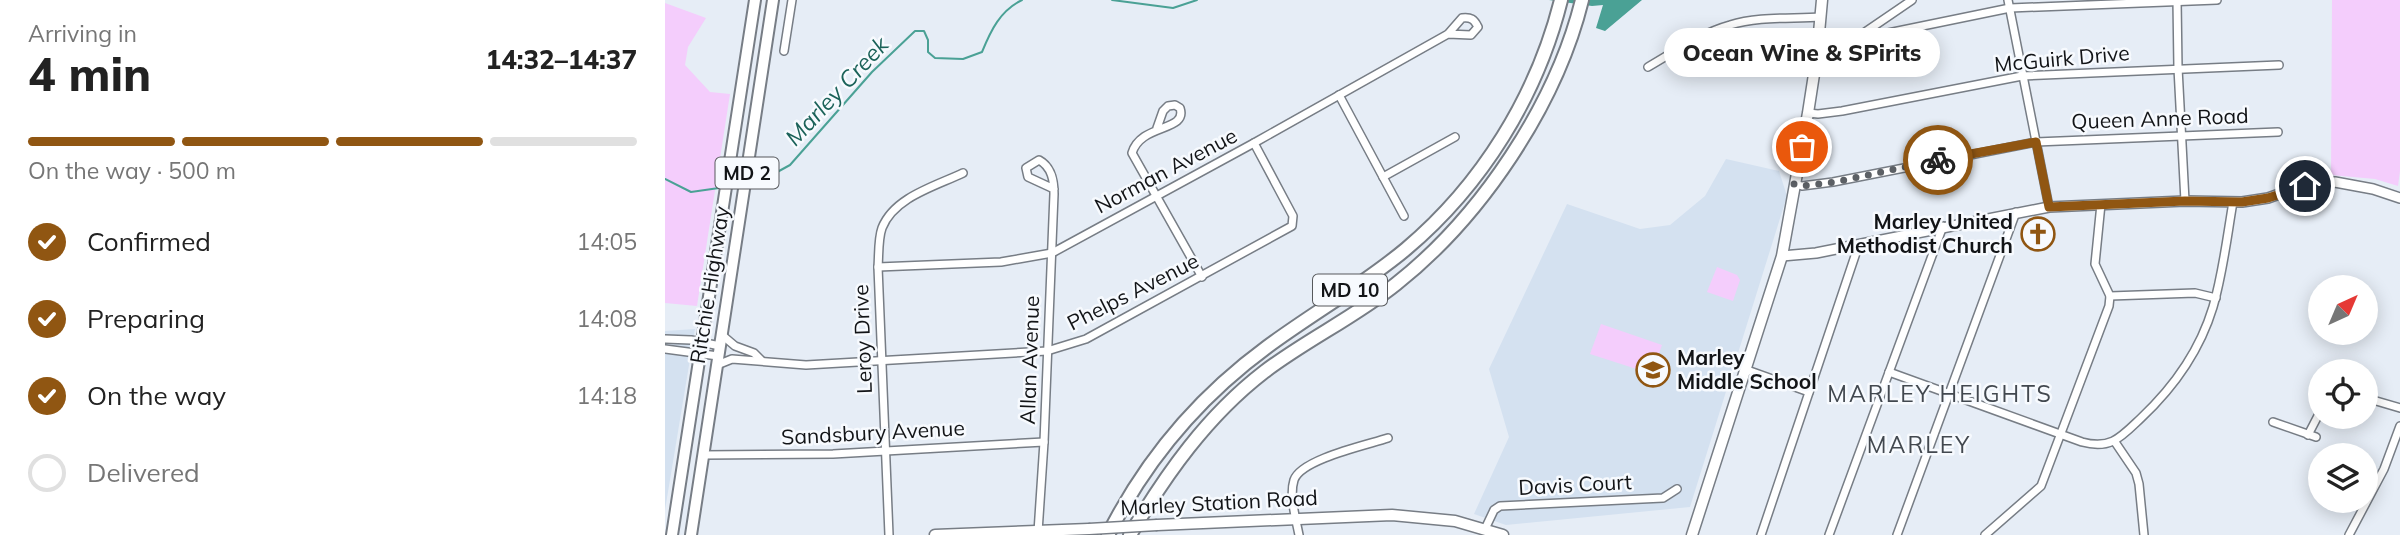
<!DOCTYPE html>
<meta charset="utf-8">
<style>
body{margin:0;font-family:Mulish,sans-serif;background:#f2f2f2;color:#222;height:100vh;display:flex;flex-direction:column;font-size:26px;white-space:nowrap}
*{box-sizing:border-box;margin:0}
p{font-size:23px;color:#767676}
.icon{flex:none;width:38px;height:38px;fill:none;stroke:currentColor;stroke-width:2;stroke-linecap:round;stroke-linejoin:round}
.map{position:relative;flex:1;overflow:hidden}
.details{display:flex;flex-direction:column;background:#fff;width:665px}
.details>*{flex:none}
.needle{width:46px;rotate:44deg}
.controls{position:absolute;left:1643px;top:275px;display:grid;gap:14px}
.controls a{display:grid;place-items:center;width:70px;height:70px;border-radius:50%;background:#fff;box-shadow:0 4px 18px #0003;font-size:35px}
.pin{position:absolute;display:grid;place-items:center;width:60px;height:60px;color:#fff;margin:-30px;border:4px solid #fff;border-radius:50%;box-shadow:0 2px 7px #0007}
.courier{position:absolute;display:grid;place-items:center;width:70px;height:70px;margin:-35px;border:5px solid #905612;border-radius:50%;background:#fff;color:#222;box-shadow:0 2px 9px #0007}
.bubble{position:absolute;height:49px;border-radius:24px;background:#fff;box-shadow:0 4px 18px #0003;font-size:23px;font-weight:800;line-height:49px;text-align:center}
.overview em{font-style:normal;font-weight:800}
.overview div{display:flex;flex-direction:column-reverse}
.overview{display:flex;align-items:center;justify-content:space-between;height:119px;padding:0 28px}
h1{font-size:46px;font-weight:800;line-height:52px}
.bar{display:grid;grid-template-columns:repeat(4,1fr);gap:10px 7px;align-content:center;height:84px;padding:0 28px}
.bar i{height:9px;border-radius:5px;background:#e0e0e0}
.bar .selected{background:#905612}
.bar p{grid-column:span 4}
ol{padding:0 28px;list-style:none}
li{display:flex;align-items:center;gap:21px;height:77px}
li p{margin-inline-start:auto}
li .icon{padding:7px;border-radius:50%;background:#905612;color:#fff;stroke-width:4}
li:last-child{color:#767676}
li i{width:38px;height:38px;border:4px solid #e0e0e0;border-radius:50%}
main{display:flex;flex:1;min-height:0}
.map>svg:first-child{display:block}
</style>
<main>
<section class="details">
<div class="overview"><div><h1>4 min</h1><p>Arriving in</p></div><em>14:32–14:37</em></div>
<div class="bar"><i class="selected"></i><i class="selected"></i><i class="selected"></i><i></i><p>On the way · 500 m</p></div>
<ol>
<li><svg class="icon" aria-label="check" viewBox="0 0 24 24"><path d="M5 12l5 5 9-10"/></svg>Confirmed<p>14:05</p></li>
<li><svg class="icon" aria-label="check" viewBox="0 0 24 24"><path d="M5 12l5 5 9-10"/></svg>Preparing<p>14:08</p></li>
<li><svg class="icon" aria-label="check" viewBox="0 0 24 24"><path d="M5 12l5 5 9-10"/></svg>On the way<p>14:18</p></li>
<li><i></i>Delivered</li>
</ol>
</section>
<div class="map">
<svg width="1735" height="535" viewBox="0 0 1735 535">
<rect width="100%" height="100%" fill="#e6edf6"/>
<g fill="#d4e1f0">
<polygon points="1061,159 1114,171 1122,196 1025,507 841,525 809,514 844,437 824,369 902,204 975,229 1005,225 1040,196"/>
<polygon points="30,329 0,510 0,331"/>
</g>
<g fill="#f4cdfc">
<polygon points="1667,0 1735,0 1735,171 1733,186 1710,179 1666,175"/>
<polygon points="0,3 41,18 23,47 20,65 45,92 65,94 32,306 0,303"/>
<polygon points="1052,267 1072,275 1075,280 1068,301 1042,292"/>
<polygon points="936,324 997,345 987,374 925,354"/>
</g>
<polygon fill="#4aa195" points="884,0 977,0 940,31 931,28 938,5 927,6"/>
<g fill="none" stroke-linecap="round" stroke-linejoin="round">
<g stroke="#4aa195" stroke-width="2">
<polyline points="447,0 508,8 532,0"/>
<path d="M88 178 105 176 125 165 207 72 250 31H259L263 40V52L270 58 298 59 317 52C326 30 335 11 357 0"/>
<polyline points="0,179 26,192 54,188"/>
</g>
<defs>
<g id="minor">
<polyline points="1343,0 1384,207"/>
<polyline points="1512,0 1513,68 1520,201"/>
<polyline points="1190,39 1247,0"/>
<polyline points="119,51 127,0"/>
<polyline points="1152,55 1160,57 1189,40 1345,8 1552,0"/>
<path d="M983 67C1009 52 1036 33 1065 25 1093 16 1126 19 1156 17"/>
<polyline points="674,95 739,216"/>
<polyline points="1143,113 1153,114 1177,111 1357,76 1614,65"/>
<path d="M492 128 498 111 503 106 510 105 515 108C523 132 476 123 467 153L537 277"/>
<polyline points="718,177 790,137"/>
<polyline points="1130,184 1137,186 1168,182 1371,142 1613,132"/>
<path d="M213 267 336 262 387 253 589 143 783 34 797 18C806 17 809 19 813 27L806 35 783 34"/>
<polyline points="1445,296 1530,293 1551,298"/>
<polyline points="57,335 70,346 89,353 96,360"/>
<polyline points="0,339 26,340 55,346"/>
<polyline points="0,349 53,356"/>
<polyline points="52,365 67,359 141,365 382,351 421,339 627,226 628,216 589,143"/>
<polyline points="1082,370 1144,392"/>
<path d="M1224 372 1417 442C1446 450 1456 437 1476 418 1508 388 1535 350 1548 307 1558 273 1562 237 1568 202"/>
<polyline points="1701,398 1735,408"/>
<polyline points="1608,422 1651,437"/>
<polyline points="1643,435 1656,410"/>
<polyline points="1450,442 1471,473 1474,484 1479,535"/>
<polyline points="38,455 168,454 379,442"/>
<polyline points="820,529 829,510 835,506 998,498 1012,489"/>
<path d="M373 532 379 442 389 194C389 181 387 167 374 160L361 168 363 177 389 189"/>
<path d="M224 535 213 267C214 255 213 239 217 228 229 197 271 186 298 173"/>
<path d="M634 535C631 519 624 496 629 480 636 459 702 445 723 438"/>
<polyline points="1096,535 1194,244"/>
<polyline points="1164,535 1278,226"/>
<polyline points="1232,535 1351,212"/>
<polyline points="1320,535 1376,486 1444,306 1445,296 1430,264 1436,204"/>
<polyline points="1684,535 1719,469 1735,426"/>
</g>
<polyline id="tertiary" points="1117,256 1151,253 1384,207 1520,201 1577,202 1603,198 1640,185 1670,182 1708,189 1735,198"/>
<g id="secondary">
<polyline points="492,525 727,515 790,521 838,535"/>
<polyline points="270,535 424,529"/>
<polyline points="1027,535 1117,256 1143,113 1152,55 1157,0"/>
</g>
<g id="primary">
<polyline points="7,535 90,0"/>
<polyline points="26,535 108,0"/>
</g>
<g id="motorway">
<path d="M443 535C481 459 534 397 602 347 648 313 698 285 741 249 817 185 872 96 896 0"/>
<path d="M465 535C501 474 542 416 599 372 641 340 690 317 731 284 816 217 891 105 917 0"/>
</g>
</defs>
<use href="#minor" stroke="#777d85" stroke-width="10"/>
<use href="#tertiary" stroke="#777d85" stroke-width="12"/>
<use href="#secondary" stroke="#777d85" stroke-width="13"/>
<use href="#primary" stroke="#777d85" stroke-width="14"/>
<use href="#motorway" stroke="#777d85" stroke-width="16"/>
<use href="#minor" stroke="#fff" stroke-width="7"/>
<use href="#tertiary" stroke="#fff" stroke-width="9"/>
<use href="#secondary" stroke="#fff" stroke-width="10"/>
<use href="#primary" stroke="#fff" stroke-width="10"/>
<use href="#motorway" stroke="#fff" stroke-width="12"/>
<defs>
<polyline id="secondary-bridge" points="424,529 492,525"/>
</defs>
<use href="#secondary-bridge" stroke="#777d85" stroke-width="13" stroke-linecap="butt"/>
<use href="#secondary-bridge" stroke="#fff" stroke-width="10"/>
</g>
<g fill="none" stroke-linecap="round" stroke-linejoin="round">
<polyline stroke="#5c6065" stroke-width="7" stroke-dasharray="0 12.6" points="1137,147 1129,184 1137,186 1170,182 1273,160"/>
<polyline stroke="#905612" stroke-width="9" points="1273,160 1371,142 1384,207 1520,201 1577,202 1603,198 1640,186"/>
</g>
<defs>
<symbol id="church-ring" viewBox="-11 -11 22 22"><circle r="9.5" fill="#f7fafe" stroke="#905612" stroke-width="1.5"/><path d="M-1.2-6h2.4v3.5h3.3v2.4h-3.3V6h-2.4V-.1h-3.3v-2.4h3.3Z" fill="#905612"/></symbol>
<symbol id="school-ring" viewBox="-11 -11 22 22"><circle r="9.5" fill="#f7fafe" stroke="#905612" stroke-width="1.5"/><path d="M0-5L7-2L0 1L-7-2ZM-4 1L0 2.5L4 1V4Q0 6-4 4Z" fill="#905612"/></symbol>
</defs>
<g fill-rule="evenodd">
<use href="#church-ring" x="1354" y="215" width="38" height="38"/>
<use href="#school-ring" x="969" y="351" width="38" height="38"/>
</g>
<g text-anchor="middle" stroke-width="5" stroke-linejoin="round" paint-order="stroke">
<g fill="#f7fafe" stroke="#57595c" stroke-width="2">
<rect x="50.5" y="157.5" width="63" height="31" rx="5"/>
<rect x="648" y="274.5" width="74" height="31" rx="5"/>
</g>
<g font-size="19" font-weight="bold" fill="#121417">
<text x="82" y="180">MD 2</text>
<text x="685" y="297">MD 10</text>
</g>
<g font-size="21" fill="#121417" stroke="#f7fafe">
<text transform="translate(1397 59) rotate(-5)" y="7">McGuirk Drive</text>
<text transform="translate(1495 119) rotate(-2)" y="7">Queen Anne Road</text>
<text transform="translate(501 171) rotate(-28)" y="7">Norman Avenue</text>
<text transform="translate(45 285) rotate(-81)" y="7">Ritchie Highway</text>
<text transform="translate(468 292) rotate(-27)" y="7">Phelps Avenue</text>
<text transform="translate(198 339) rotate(-92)" y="7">Leroy Drive</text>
<text transform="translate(365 360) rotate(-88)" y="7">Allan Avenue</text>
<text transform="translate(208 433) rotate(-3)" y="7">Sandsbury Avenue</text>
<text transform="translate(910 485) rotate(-3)" y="7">Davis Court</text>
<text transform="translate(554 503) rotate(-3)" y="7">Marley Station Road</text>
</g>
<g font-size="21" font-weight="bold" fill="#121417" stroke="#f7fafe" text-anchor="end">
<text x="1348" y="229">Marley United<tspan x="1348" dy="24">Methodist Church</tspan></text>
<text x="1012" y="365" text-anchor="start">Marley<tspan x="1012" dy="24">Middle School</tspan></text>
</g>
<g font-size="23" font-style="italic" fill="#1b6259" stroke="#f7fafe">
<text transform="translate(172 91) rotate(-47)" y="8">Marley Creek</text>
</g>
<g font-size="23" letter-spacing="2" fill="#42484f" stroke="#f7fafe">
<text x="1275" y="402">MARLEY HEIGHTS</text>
<text x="1254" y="453">MARLEY</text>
</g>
</g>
</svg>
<div class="controls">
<a><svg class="needle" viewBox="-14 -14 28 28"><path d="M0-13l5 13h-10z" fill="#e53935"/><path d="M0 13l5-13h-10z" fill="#767676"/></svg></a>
<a><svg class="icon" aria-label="locate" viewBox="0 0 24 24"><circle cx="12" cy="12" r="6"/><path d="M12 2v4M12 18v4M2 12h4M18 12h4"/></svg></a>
<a><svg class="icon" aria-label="layers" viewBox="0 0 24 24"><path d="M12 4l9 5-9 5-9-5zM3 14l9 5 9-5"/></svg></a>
</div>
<div class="pin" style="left:1137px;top:147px;background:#ea580c"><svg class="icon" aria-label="bag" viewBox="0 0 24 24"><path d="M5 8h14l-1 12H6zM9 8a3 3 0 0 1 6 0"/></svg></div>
<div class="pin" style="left:1640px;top:186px;background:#1f2937"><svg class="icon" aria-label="home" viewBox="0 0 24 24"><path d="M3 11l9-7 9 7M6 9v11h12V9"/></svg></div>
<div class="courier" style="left:1273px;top:160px"><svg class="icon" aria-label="bike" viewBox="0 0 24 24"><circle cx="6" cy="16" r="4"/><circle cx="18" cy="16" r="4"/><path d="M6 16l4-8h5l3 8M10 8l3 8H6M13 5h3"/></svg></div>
<div class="bubble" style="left:999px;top:28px;width:276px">Ocean Wine &amp; SPirits</div>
</div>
</main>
